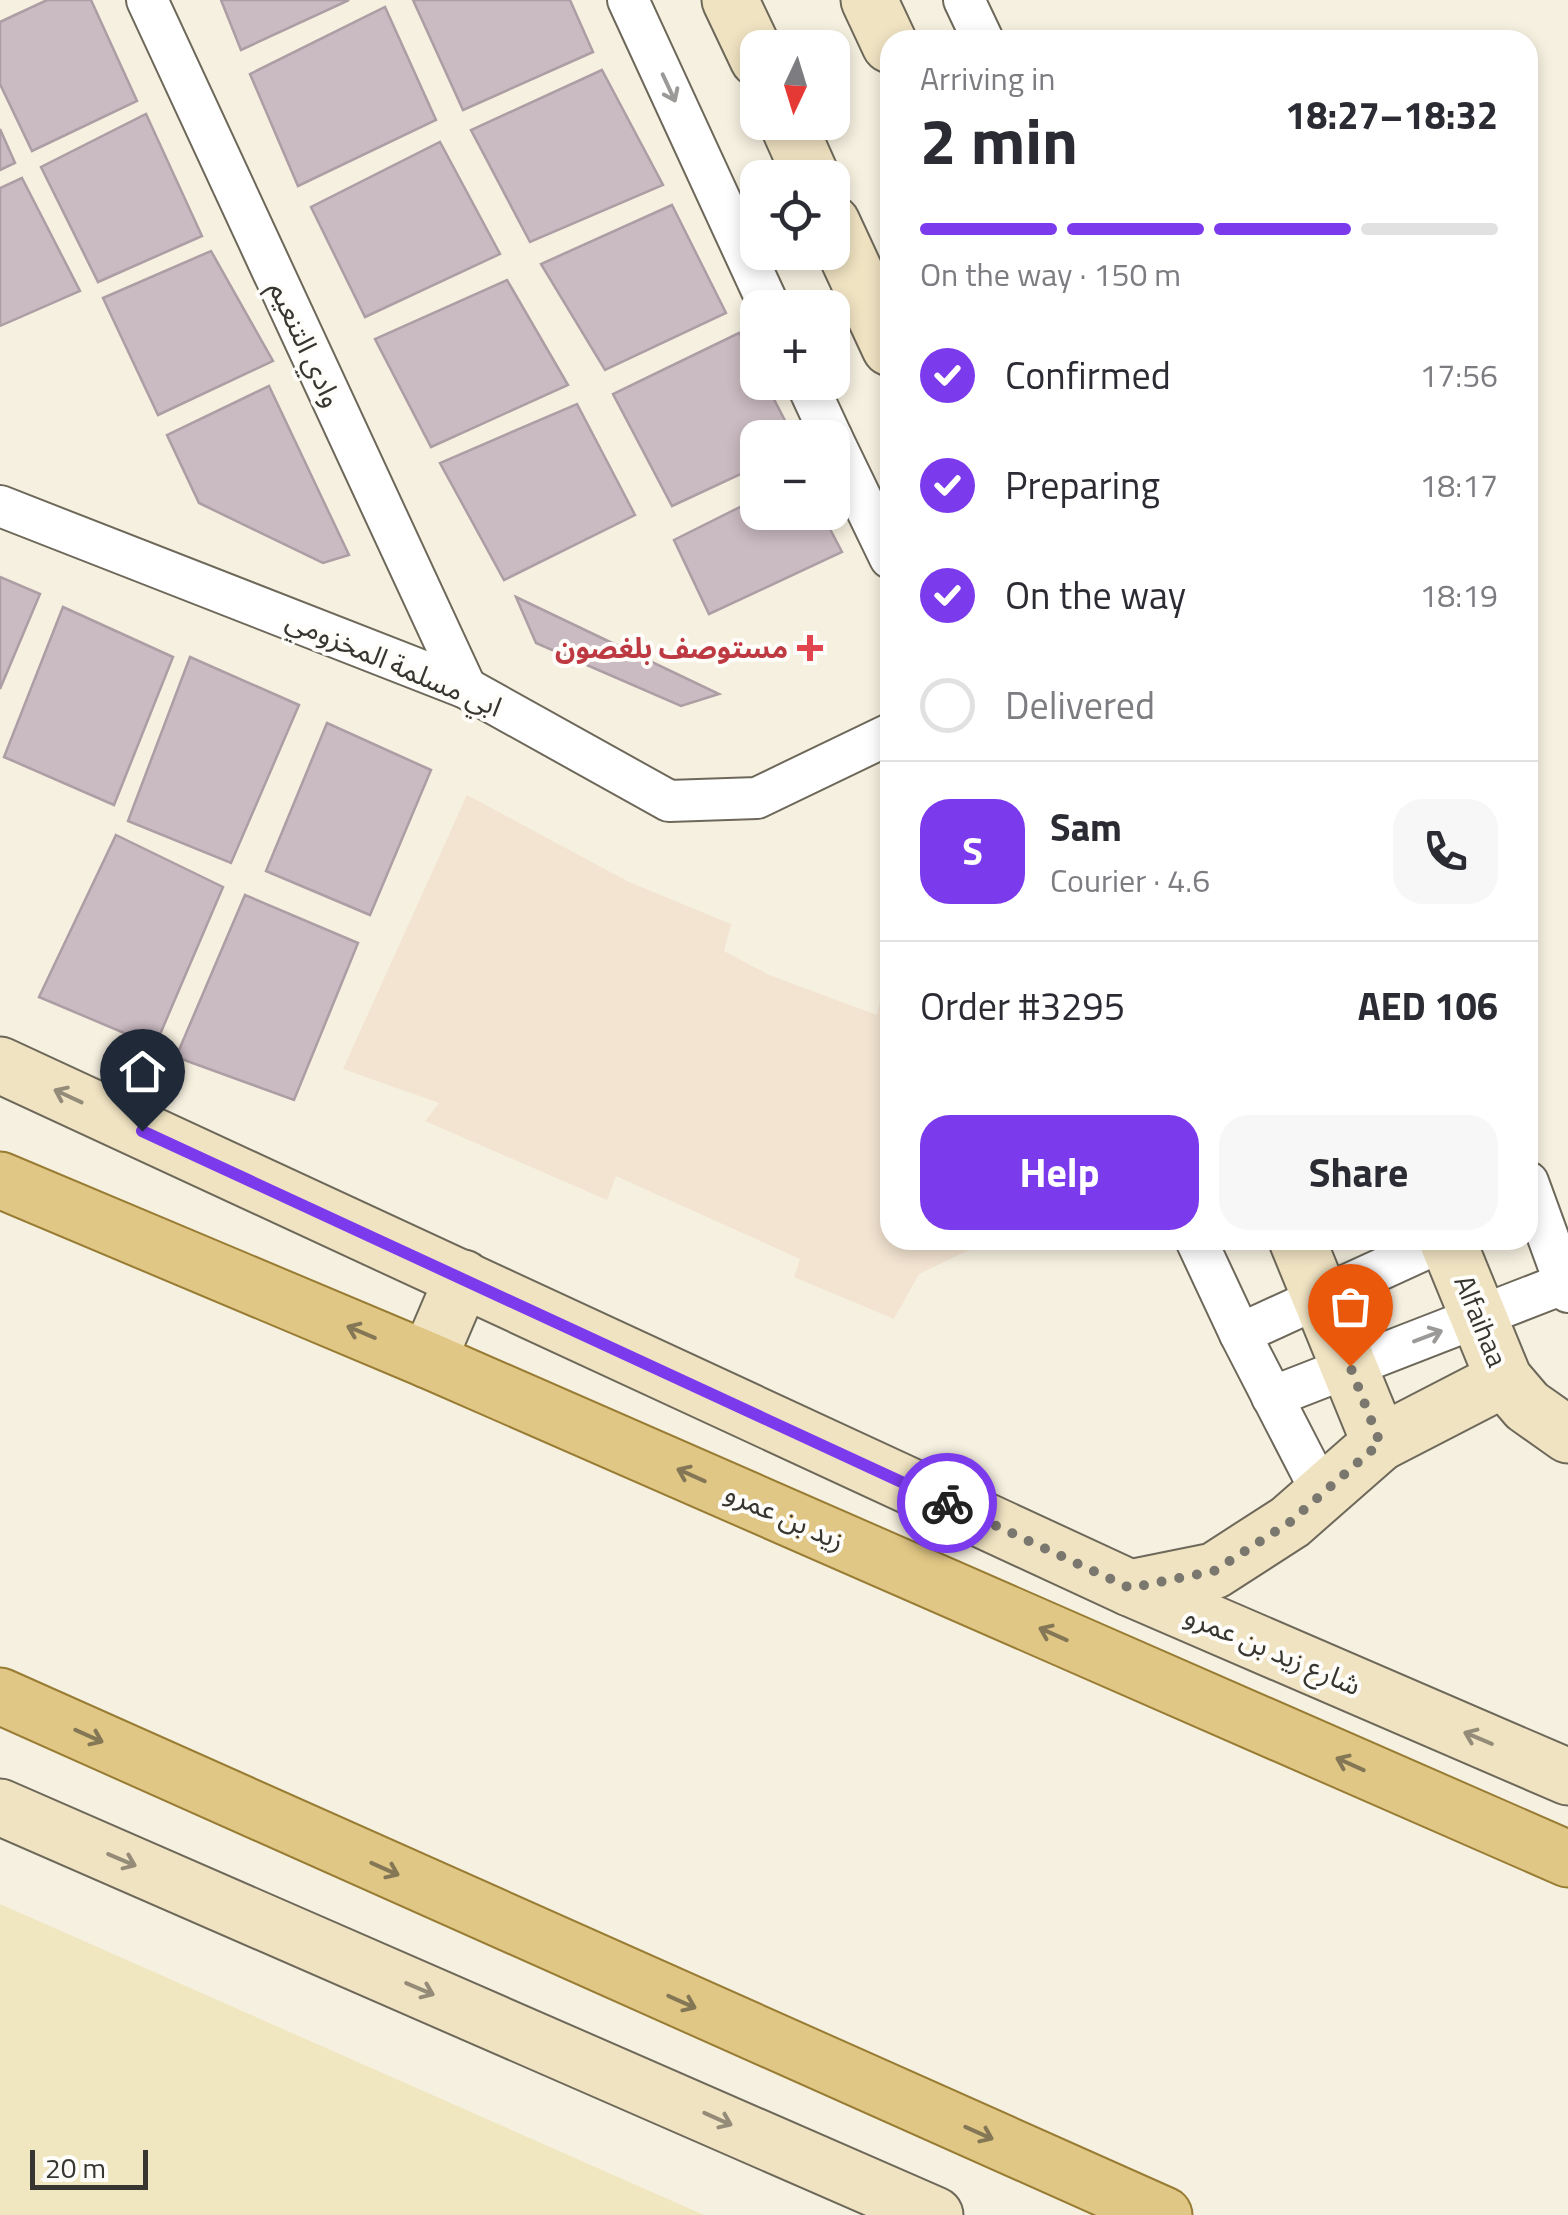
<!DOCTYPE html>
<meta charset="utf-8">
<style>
body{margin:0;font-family:"Titillium Web","Noto Sans Arabic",sans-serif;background:#f7f7f7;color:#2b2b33;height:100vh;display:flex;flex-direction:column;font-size:38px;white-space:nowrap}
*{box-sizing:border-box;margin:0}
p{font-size:32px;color:#7c7c81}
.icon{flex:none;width:55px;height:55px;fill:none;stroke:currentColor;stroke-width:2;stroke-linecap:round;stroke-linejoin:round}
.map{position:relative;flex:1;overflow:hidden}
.side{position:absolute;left:880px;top:30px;width:658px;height:1220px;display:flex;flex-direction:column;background:#fff;border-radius:30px;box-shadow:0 5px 15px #0003}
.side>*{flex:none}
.needle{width:65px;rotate:184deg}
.buttons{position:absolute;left:740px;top:30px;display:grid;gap:20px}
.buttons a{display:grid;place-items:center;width:110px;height:110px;border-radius:20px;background:#fff;box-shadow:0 5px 15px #0003;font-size:50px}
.scale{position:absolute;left:30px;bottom:25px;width:118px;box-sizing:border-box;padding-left:10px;border:5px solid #383630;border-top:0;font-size:28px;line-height:35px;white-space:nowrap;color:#383630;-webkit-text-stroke:8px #fffdfa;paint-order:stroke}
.pin{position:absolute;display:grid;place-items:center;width:85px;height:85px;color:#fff;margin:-102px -42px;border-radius:50% 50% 50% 0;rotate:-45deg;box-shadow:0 0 10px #0007}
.pin .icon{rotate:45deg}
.courier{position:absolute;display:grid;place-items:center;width:100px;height:100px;margin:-50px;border:8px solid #7c3aed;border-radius:50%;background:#fff;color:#222;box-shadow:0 2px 12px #0007}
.summary em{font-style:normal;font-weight:700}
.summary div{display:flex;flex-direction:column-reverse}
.summary{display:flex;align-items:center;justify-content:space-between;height:170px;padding:0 40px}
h1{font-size:65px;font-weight:700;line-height:75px}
.bar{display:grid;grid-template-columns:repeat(4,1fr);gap:15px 10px;align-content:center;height:120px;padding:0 40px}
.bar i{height:12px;border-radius:8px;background:#e1e1e2}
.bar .current{background:#7c3aed}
.bar p{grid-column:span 4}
.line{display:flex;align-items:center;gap:25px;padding:0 40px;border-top:2px solid #e1e1e2}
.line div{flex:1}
.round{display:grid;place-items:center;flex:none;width:105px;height:105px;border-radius:30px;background:#f7f7f7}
ol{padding:0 40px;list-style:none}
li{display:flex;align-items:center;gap:30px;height:110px}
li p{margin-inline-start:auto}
li .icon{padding:10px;border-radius:50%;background:#7c3aed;color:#fff;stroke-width:4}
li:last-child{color:#7c7c81}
li i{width:55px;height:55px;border:5px solid #e1e1e2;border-radius:50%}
.button{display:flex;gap:20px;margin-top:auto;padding:20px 40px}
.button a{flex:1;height:115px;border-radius:30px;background:#7c3aed;color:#fff;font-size:40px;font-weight:700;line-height:115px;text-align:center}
.button a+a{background:#f7f7f7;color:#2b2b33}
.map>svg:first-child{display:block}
</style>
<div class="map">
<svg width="1568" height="2215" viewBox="0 0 1568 2215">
<rect width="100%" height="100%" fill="#f6f0e0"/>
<polygon fill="#f3e4d1" points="467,795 629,882 731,924 724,951 769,975 877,1015 885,980 890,975 890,1240 990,1240 919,1274 894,1319 794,1277 800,1259 616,1176 607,1200 425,1121 439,1103 343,1069"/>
<polygon fill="#f0e7c1" points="0,1904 704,2215 0,2215"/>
<g fill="#cabac1" stroke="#ad9da4" stroke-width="2.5">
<polygon points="47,0 91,0 137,101 32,151 0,84 0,22"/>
<polygon points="221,0 349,0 241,50"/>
<polygon points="413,0 570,0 593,52 463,110"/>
<polygon points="385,7 436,120 298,186 250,74"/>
<polygon points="602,70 663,185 530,242 471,130"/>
<polygon points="146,114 202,236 98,282 41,167"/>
<polygon points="0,129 15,163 0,170"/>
<polygon points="440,142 500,254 365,317 311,207"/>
<polygon points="22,178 80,291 0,326 0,188"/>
<polygon points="672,205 726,313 605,370 541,264"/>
<polygon points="211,251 273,361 158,415 103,298"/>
<polygon points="507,280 568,385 431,447 375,339"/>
<polygon points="739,333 758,369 758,382 765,382 794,438 758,438 758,466 672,506 613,394"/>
<polygon points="269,386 349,555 323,563 199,503 167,435"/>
<polygon points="577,404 635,515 504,580 440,463"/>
<polygon points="758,498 758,512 821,512 842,552 709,614 674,540"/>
<polygon points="0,577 40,594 0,689"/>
<polygon points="516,597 719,694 681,706 536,643"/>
<polygon points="63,607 173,657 114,805 4,757"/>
<polygon points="190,657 299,705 231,863 128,821"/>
<polygon points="327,723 431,770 370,915 266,871"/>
<polygon points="116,835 223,887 155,1046 39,997"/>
<polygon points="245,895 358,943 294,1100 176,1057"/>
</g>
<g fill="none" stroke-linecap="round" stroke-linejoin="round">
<defs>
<g id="street">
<polyline points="147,0 466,688"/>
<polyline points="628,0 770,308"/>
<polyline points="964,0 983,40"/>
<polyline points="806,382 832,438"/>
<polyline points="832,438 890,558"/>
<polyline points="0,506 466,688 669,801 757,798 890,734"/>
<polyline points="1528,1182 1568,1292"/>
<polyline points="1196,1240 1240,1334 1322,1493"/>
<polyline points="1240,1334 1445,1240"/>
<polyline points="1272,1397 1568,1282"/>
</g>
<g id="secondary">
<polyline points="730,0 758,59"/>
<polyline points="869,0 890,45"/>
<polyline points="787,122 812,178"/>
<polyline points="832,223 890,348"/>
<polyline points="0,1065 1130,1588 1568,1777"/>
<polyline points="1447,1240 1504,1379 1527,1406 1568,1435"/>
<polyline points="428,1360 463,1278"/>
<polyline points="1380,1443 1504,1379"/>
<polyline points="1130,1588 1214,1571 1290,1522 1380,1443 1297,1240"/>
<polyline points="0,1807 935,2215"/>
</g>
<g id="primary">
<polyline points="0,1180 428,1360 1568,1859"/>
<polyline points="0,1696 1164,2215"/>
</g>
</defs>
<use href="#street" stroke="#6d685a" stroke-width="44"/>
<use href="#secondary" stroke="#6d685a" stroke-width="59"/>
<use href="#primary" stroke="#997c33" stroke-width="59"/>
<use href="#street" stroke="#fff" stroke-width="40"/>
<use href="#secondary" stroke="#f0e3c2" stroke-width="55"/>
<use href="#primary" stroke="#e1c785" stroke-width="55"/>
</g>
<defs><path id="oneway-shaft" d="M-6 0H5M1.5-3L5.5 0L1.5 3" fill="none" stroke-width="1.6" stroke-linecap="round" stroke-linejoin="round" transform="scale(2.5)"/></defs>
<g stroke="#9c9a98">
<use href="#oneway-shaft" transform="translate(669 88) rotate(65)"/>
<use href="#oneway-shaft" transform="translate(1428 1336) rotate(-21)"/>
</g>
<g stroke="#948c79">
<use href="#oneway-shaft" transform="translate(68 1096) rotate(-155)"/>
<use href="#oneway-shaft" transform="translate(1478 1738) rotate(-157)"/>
<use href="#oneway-shaft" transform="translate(122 1860) rotate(23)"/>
<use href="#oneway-shaft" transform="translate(420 1989) rotate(23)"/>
<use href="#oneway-shaft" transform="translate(718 2119) rotate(24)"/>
</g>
<g stroke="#847756">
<use href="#oneway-shaft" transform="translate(361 1332) rotate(-157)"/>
<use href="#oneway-shaft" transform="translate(691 1475) rotate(-156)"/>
<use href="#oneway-shaft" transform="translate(1053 1634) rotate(-156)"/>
<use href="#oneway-shaft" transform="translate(89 1736) rotate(24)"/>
<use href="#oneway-shaft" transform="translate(1350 1764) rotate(-156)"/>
<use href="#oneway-shaft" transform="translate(385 1869) rotate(24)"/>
<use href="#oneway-shaft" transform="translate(682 2002) rotate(24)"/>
<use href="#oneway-shaft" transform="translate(979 2133) rotate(24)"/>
</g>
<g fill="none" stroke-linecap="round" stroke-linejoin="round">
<polyline stroke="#7a776e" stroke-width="10" stroke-dasharray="0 18" points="947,1503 1130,1588 1214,1571 1290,1522 1380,1443 1350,1366"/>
<polyline stroke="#7c3aed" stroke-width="12" points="142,1131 947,1503"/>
</g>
<path fill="#e0444e" stroke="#fffdfa" stroke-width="4" d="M805 633h10v10h10v10h-10v10h-10v-10h-10v-10h10z"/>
<g text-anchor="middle" stroke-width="8" stroke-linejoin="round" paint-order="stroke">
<g font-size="28" fill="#383630" stroke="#fffdfa">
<text transform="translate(306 344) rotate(65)" y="10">وادي التنعيم</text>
<text transform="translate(394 663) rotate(23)" y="10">ابي مسلمة المخزومي</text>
<text transform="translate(1481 1321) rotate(68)" y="10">Alfaihaa</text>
<text transform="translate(785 1516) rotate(24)" y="10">زيد بن عمرو</text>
<text transform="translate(1273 1650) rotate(23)" y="10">شارع زيد بن عمرو</text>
</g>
<g font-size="28" font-weight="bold" fill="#be3a42" stroke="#fffdfa" text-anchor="end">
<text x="788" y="658">مستوصف بلغصون</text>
</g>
</g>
</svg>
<div class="buttons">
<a><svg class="needle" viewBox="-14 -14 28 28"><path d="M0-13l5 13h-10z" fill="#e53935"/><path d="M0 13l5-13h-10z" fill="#7c7c81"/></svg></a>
<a><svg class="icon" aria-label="locate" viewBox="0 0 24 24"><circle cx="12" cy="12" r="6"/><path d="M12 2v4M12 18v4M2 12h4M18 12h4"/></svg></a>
<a>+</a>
<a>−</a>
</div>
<div class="scale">20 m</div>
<div class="pin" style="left:1350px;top:1366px;background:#ea580c"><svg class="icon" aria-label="bag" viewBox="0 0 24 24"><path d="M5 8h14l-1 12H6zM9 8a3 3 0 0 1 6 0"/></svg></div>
<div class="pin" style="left:142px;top:1131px;background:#1f2937"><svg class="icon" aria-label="home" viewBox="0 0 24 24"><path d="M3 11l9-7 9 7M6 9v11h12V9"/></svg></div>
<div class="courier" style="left:947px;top:1503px"><svg class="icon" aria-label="bike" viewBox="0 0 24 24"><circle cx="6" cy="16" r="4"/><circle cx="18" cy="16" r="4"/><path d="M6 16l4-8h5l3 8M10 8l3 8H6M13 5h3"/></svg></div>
<section class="side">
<div class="summary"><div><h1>2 min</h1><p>Arriving in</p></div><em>18:27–18:32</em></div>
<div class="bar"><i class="current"></i><i class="current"></i><i class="current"></i><i></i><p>On the way · 150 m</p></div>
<ol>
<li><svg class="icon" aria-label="check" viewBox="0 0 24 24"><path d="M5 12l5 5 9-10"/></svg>Confirmed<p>17:56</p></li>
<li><svg class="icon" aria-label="check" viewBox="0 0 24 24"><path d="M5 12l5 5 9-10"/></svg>Preparing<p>18:17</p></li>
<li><svg class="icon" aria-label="check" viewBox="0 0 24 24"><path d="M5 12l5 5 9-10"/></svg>On the way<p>18:19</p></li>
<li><i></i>Delivered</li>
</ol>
<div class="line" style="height:180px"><b class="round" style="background:#7c3aed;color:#fff">S</b><div><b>Sam</b><p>Courier · 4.6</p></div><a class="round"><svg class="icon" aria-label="phone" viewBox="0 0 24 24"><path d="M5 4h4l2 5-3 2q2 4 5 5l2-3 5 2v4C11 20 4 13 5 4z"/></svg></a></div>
<div class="line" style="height:130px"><div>Order #3295</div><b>AED 106</b></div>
<div class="button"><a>Help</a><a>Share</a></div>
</section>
</div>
